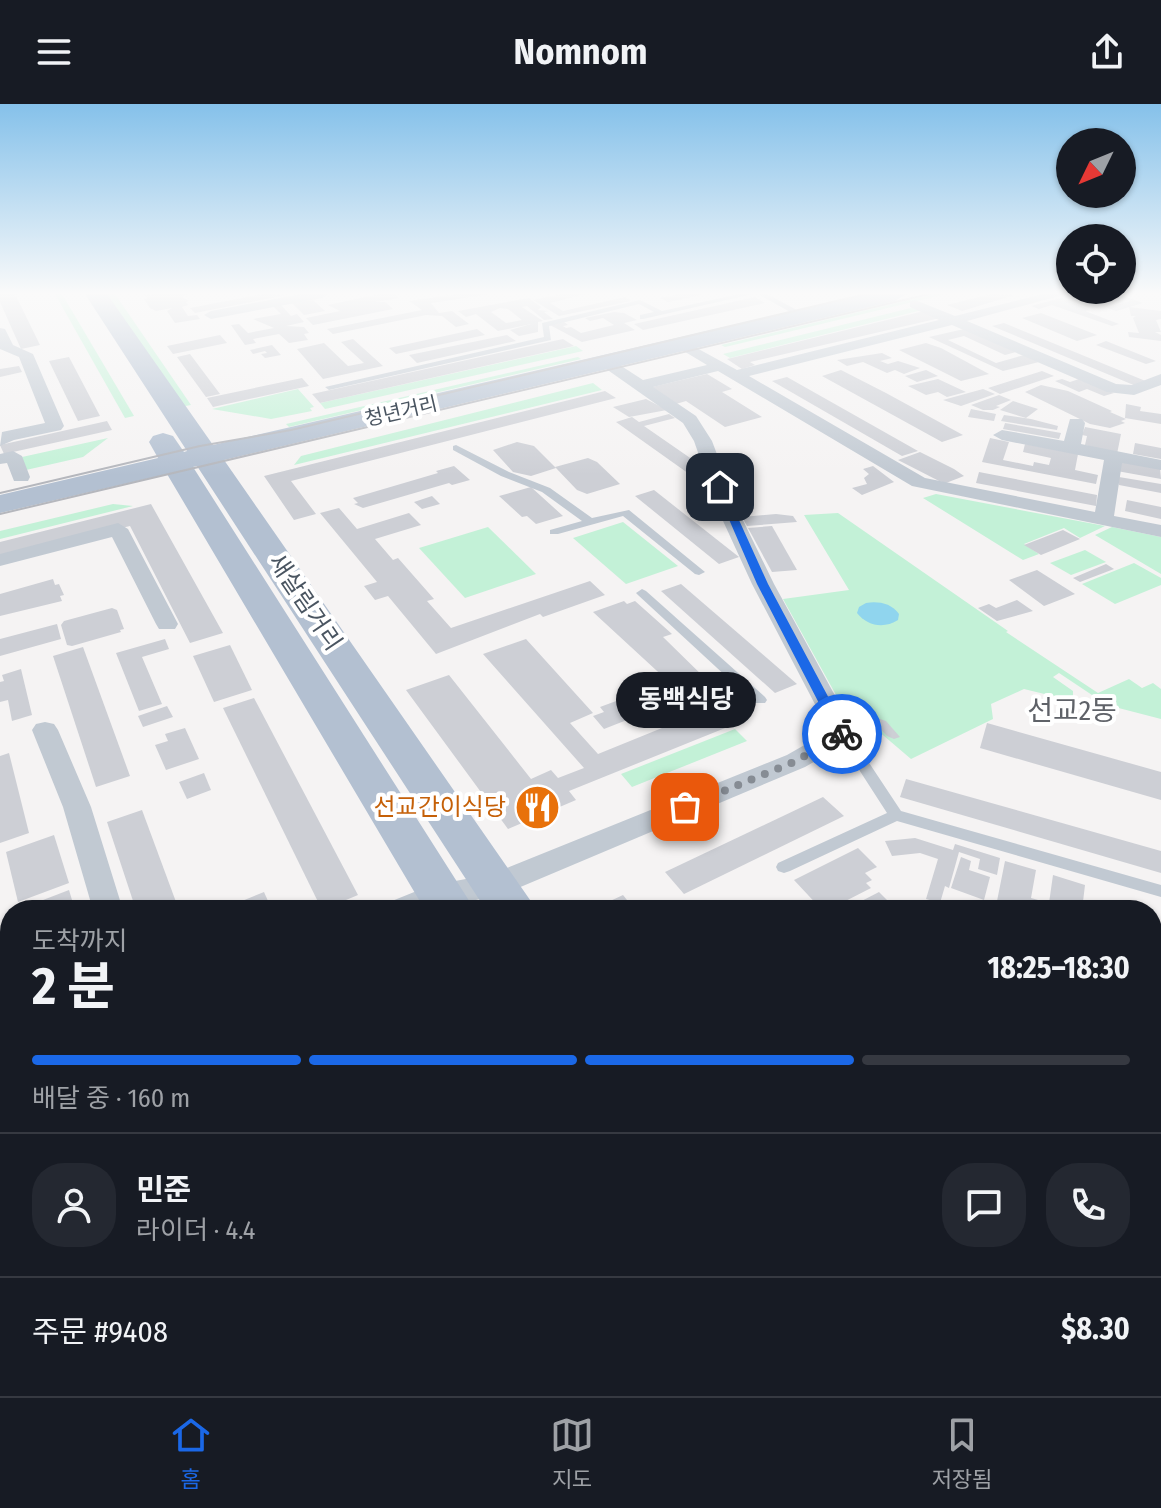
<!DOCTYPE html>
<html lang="ko">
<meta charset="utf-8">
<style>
body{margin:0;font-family:"Fira Sans Condensed","Noto Sans KR",sans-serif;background:#242831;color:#f1f3f6;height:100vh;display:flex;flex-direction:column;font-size:30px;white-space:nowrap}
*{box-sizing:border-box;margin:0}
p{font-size:26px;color:#9ea1a6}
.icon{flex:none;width:44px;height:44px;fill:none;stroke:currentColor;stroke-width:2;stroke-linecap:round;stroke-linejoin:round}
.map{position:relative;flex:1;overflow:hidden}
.details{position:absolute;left:0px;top:796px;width:1162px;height:496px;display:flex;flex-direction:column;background:#171b24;border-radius:32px 32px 0 0;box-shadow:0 2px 6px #0004}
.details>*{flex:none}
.needle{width:52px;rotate:227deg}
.fabs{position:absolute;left:1056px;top:24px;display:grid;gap:16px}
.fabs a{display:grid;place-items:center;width:80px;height:80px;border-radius:50%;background:#171b24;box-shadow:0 2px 6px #0004;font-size:40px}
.pin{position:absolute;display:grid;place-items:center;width:68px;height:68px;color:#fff;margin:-34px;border-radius:16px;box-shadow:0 4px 12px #0006}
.courier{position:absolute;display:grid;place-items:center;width:80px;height:80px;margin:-40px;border:6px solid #1b68e7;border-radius:50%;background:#fff;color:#222;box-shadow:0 2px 10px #0007}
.bubble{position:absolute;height:56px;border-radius:28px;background:#171b24;box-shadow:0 2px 6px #0004;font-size:26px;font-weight:700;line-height:56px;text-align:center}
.headline em{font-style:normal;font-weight:700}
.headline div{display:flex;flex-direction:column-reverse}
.headline{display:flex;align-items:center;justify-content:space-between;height:136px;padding:0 32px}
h1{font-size:52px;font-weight:700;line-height:60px}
.bar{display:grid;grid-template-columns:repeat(4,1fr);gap:12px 8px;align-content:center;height:96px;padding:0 32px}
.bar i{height:10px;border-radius:6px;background:#363941}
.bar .current{background:#1b68e7}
.bar p{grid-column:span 4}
.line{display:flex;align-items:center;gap:20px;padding:0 32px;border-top:2px solid #363941}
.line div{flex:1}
.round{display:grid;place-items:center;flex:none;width:84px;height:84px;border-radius:32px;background:#242831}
header{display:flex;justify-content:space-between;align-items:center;height:104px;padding:0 32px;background:#171b24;font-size:36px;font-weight:700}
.dock{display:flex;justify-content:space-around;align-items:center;height:112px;border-top:2px solid #363941;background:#171b24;font-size:22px;color:#9ea1a6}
.dock a{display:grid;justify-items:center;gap:4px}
.dock .current{color:#1b68e7}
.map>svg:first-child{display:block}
</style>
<header><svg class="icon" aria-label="menu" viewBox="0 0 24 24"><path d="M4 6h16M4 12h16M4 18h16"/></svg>Nomnom<svg class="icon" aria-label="share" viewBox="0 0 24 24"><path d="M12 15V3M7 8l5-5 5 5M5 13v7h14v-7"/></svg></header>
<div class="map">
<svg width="1161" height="1292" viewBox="0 0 1161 1292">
<rect width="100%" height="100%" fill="#f5f3f3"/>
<g fill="#c3f1d7">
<polygon points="55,190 62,190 134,312 125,314"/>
<polygon points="104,190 115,190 191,301 180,303"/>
<polygon points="934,190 946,190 725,243 721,241"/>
<polygon points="915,203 922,206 730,254 723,250"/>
<polygon points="576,242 583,247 325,305 320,299"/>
<polygon points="578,253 581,255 289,323 286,320"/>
<polygon points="593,279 602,286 294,361 301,352"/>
<polygon points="298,285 314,303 310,304 312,307 271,315 212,305"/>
<polygon points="108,334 83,353 26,366 22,353"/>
<polygon points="936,390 1105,422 1080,434 1064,424 1024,440 1039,450 1023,456 923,394"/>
<polygon points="113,400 133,402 0,435 0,427"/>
<polygon points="838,409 1008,527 1006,528 1098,589 1129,575 1142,584 1153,579 1161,585 1161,615 1107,601 1059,569 1053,573 1073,587 1073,597 1024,585 991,600 993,615 911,655 836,591 783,495 849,486 804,411"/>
<polygon points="623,418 678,462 626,480 573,434"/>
<polygon points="488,423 536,470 465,494 419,444"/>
<polygon points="1112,423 1161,433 1161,470 1095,431"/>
<polygon points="1085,446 1106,458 1071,471 1050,459"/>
<polygon points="1134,459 1161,474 1161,481 1115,500 1082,480"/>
<polygon points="735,625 747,637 632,683 621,670"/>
</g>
<path fill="#90d5ee" d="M866 499C878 497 891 499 899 510L898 516C884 525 867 522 857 509L859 503Z"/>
<g fill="#cdcfd5" fill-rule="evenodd">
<polygon points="0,190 15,190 40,241 21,245 0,198"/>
<polygon points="154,190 188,190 182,193 189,197 186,198 188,201 182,203 188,212 197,211 200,215 175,219 167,207 172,204 156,207 150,204 144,195 147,194 145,191"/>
<polygon points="263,190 286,191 195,209 190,204"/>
<polygon points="379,190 394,190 399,194 375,198 385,198 393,205 313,221 306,214 340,207 328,201"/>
<polygon points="458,190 490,190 431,199 439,209 452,207 469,220 456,223 442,212 426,211 333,230 327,225 422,206 409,197"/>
<polygon points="561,190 585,190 550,199 563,207 625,193 631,197 559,212 533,196"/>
<polygon points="679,190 701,190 701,191 668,198 660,194"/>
<polygon points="991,190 1015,191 962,207 947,201"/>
<polygon points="1111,190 1118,190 1143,199 1116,207 1108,204 1130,197"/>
<polygon points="755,193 765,199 643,226 634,220"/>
<path d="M529 194 541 203 538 206 549 207 544 208 553 215 544 216 527 202 522 203 543 217 538 218V228L519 232 510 226 531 220 498 227 476 210 466 213 458 207ZM500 204 508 205 522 216 506 219 491 208Z"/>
<polygon points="1061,194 1090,206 1085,207 1119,220 1112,222 1052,201 1039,205 1031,202"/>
<polygon points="313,196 325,207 304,211 292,199"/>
<polygon points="281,201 291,212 297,210 304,218 286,222 304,223 309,229 304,230 308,236 289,239 279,230 253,235 256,239 245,241 231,221 239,220 248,229 274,224 253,215 281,210 273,202"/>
<polygon points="1129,203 1161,207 1161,215 1156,216 1161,228 1155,228 1161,231 1161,237 1129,233 1128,228 1139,229 1133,214 1136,212 1131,212"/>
<polygon points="924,207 940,214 750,258 755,261 742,265 727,255"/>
<polygon points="614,208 624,209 637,216 624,219 635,226 582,238 550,221 564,218 568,221 563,222 566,224 571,223 581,229 614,221 603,214 590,217 585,214"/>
<polygon points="1041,209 1097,231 1077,237 1022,214"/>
<polygon points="1004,219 1148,278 1136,282 992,222"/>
<polygon points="477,225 485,231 396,250 389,244"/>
<polygon points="964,225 1016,248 1005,251 964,232 948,236 996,259 1024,251 1039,258 1003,267 929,233"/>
<polygon points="220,231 227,239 173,250 167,242"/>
<polygon points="507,231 516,237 417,259 409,251"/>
<polygon points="353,235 383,262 323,275 297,245 324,239 348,262 364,259 341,238"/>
<polygon points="563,235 574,242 320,299 312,290"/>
<polygon points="1106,237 1156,257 1146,260 1096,241"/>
<polygon points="926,239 941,244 989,270 961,277 899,246"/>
<polygon points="272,241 281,251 265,254 261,250 267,249 265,247 253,250 250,246"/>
<polygon points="882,249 892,254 880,257 888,260 898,257 920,264 904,270 895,266 887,269 863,258 847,262 837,256"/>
<polygon points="190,250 220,290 206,293 177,253"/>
<polygon points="69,253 100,312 78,317 49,257"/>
<polygon points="19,262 22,268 0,273 0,265"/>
<polygon points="841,266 886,289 963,331 942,338 822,272"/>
<polygon points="926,266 938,272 917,278 905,272"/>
<polygon points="1042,267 1054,272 1000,290 988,284"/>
<polygon points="707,270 732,285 722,288 762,313 725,323 686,297 676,300 652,283"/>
<polygon points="787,273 918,347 902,352 772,277"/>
<polygon points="302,274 309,282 213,303 207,294"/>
<polygon points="938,275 966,288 947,293 938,288 926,291 908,282"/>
<polygon points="1062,275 1070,278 1079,275 1114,289 1104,292 1087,285 1079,288 1055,277"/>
<polygon points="1041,281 1068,287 1112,307 1110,308 1126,315 1121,317 1125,319 1110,324 1090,320 1025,288"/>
<polygon points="983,285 995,290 961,302 943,296"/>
<polygon points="605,287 616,294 291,377 316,410 294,416 264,372"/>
<polygon points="999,291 1011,296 996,302 1000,303 993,306 983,306 971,301"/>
<polygon points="646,295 667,306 629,313 613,303"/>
<polygon points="1013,297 1038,305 1026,314 1000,306"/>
<polygon points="1126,300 1141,303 1140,307 1161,310 1161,320 1125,314"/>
<polygon points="971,305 996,310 994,317 968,313"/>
<polygon points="669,310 675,314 644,322 709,367 692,372 616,318 632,313 639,318"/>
<polygon points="1004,311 1031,315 1058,322 1057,326 1001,317"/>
<polygon points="107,317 112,326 4,350 0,341"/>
<polygon points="1005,319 1061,329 1059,335 1003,325"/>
<polygon points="1085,323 1121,330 1117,350 1085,341 1087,332 1082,331"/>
<polygon points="990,334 1009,338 1003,356 1033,362 1034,358 1049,361 1051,354 1023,348 1025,340 1078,350 1075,366 1098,371 1096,380 982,358"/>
<polygon points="517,338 534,342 556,364 531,372 513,368 493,346"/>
<polygon points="1135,339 1161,344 1161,355 1133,350"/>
<polygon points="920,348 954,365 964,372 946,379 939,377 898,356"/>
<polygon points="588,354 597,358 620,380 587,390 577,386 555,363"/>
<polygon points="1120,356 1160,364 1161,375 1117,367"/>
<polygon points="454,362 470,376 452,381 449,379 363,404 354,400 358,399 353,394 438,369 436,367"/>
<polygon points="873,362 894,378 862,391 852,384 867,380 864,374 869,370 863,365"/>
<polygon points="979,368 1097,391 1096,402 976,379"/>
<polygon points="1119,373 1161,380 1161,389 1119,381"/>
<polygon points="531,383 563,412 536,420 527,412 522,413 499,392"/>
<polygon points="654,386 739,453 719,460 635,392"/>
<polygon points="432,392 440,400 422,405 414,398"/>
<polygon points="1127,396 1161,403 1161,415 1125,407"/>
<polygon points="151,400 223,529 190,539 130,422 0,453 0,438"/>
<polygon points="339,404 357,425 409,409 421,421 375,435 393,456 398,454 434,495 427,497 451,524 590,477 605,491 543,513 540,510 436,550 388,492 375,496 364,482 377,478 320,409"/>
<polygon points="776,410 793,412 797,418 747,422 742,413"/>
<polygon points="772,422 797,466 772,468 748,424"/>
<polygon points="1063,426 1080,435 1041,451 1024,441"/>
<polygon points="1106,460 1114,465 1080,478 1073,474"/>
<polygon points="1037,466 1075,490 1044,502 1009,476"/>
<polygon points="53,475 55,481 59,480 64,491 60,492 62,497 0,512 0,490"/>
<polygon points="681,480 797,580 775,589 661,487"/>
<polygon points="1017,496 1033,507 997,517 978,504 989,500 996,504"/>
<polygon points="624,497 627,500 635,497 672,530 663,533 710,579 682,590 593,508"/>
<polygon points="112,504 117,506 124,525 120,526 121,528 72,542 67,541 61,521 64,517"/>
<polygon points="57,520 61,535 0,552 0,535"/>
<polygon points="165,535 169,545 142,553 162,600 139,607 116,549"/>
<polygon points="526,535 593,609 570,619 598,650 726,598 745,616 569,687 576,696 508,725 406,586 449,571 531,675 551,666 558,674 584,664 483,550"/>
<polygon points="230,541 252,586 214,598 193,552"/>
<polygon points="83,543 130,672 96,683 53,552"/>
<polygon points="21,565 32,611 12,617 8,596 0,598 0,578 4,577 2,571"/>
<polygon points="654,583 670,599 604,625 593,612 604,608 600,603"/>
<polygon points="254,594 358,791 322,806 223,604"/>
<polygon points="167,602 173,613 143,623 138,612"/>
<polygon points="877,614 886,617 900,633 894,635 887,632 872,616"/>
<polygon points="987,619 1161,668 1161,696 980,644"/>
<polygon points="185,624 199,655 166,666 155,641 168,637 165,630"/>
<polygon points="9,649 29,729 0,739 0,652"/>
<polygon points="204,669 211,686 187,695 179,678"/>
<polygon points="906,675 1161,747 1161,769 900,693"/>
<polygon points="823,693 844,712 684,790 665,768"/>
<polygon points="142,706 179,806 136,806 107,718"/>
<polygon points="54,731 69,779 18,798 6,748"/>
<polygon points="915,734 953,746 955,740 1000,754 997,771 978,765 980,755 959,748 949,784 945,782 940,799 926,795 938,755 920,749 892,752 885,737"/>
<polygon points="858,744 877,763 865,769 872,776 866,779 871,784 828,806 822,806 794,776"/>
<polygon points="961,753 971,757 969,766 990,773 984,796 951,784"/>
<polygon points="1005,757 1036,766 1031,794 1049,799 1053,771 1085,781 1082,806 1010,806 996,802"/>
<polygon points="69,786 75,806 17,806"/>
<polygon points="264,788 272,806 220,806"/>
<polygon points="879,788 897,806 853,806 850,803"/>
<polygon points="623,791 635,806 591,806"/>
<polygon points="0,829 10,867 10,938 0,942"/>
<polygon points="1152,833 1161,836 1161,924 1152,921"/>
<polygon points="10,1064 10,1112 0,1116 0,1069"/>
<polygon points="10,1181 10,1219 0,1224 0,1186"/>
<polygon points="24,1282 378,1282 362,1292 6,1292"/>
<polygon points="577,1282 640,1282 645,1292 582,1292"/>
<polygon points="916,1282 988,1282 996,1292 923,1292"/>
</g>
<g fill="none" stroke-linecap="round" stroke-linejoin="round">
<g fill="#c1c9d2" fill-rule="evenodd">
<polygon points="739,190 753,190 643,215 640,215 640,211 654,208 639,200 549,222 551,236 329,286 325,283 544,233 542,219 640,196 662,207"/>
<polygon points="758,190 767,190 808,212 801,214"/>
<polygon points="456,341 509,368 550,384 592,414 629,406 705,468 699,471 695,470 623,412 558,430 550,430 550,426 582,417 542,388 501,372 453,346 453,342"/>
<polygon points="642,485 646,487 765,593 767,596 765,599 755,599 638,491 636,489"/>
<polygon points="843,625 848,627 901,707 1161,781 1161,793 897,717 790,767 784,769 778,767 776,763 778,759 887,709 836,630"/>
<polygon points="1152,992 1161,995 1161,1013 1152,1010"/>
<polygon points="1020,1282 1047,1282 1052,1292 1025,1292"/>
</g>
<g fill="#c1c9d2" fill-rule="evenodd">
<polygon points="301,190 329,190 322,194 211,215 204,211 211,207"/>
<polygon points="1043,190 1066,190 967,217 1116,280 1132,281 1161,270 1161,281 1134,291 1107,288 952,221 749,272 925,374 1095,408 1104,356 1002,336 993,331 1002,326 1064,337 1070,315 1082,315 1085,319 1081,340 1161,356 1161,366 1122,359 1114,412 1161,421 1161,433 912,382 718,267 653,283 696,312 712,337 738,406 774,480 856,630 852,636 805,663 506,789 433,806 388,806 392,797 429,782 492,770 787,651 829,627 752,480 718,406 694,337 683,319 602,262 602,256 612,256 643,276 707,261 677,243 677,237 682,236 737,266 939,216 910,203 910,197 915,196 955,212"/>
<polygon points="0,224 5,225 13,241 33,250 64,322 61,326 14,336 0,342 2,328 45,319 19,253 0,245"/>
<polygon points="13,347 22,352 30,373 28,377 14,377 7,359 0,360 0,350"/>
<polygon points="118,419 128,425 178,520 175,525 159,525 156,520 112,433 0,462 0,450"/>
<polygon points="45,618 54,620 58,626 91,703 123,806 93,806 63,703 32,626 36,620"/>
<polygon points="10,958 10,990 0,994 0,962"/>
<polygon points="10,1138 10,1180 0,1184 0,1142"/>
<polygon points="511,1282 556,1282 560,1292 515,1292"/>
</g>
<g fill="#b3c0d1" fill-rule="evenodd">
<polygon points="85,190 107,190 213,341 867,190 906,190 895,197 224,356 537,806 486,806 197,362 193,363 475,806 425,806 167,370 0,409 0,391 158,354 149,338 153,332 163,329 173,332 184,348 187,347"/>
<polygon points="705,1282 777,1282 781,1292 709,1292"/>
<polygon points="786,1282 858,1282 862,1292 790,1292"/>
</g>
<g stroke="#b5b7bd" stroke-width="2">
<polyline points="0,389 200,342 291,326 866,190"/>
<polyline points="0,410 929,190"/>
</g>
</g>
<linearGradient id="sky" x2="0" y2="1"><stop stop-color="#85c1ea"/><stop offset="0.51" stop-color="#fafafa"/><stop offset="1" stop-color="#fafafa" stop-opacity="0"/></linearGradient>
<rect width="1161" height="371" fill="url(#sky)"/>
<polygon fill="#1b68e7" points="720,380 724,383 768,480 848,630 846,633 842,635 835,630 757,480 715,383"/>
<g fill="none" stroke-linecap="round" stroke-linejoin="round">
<polyline stroke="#868c94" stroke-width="8" stroke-dasharray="0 14.4" points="685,703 796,657 842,630"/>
</g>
<defs>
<symbol id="restaurant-disc" viewBox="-11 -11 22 22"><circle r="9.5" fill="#e8710a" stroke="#fff"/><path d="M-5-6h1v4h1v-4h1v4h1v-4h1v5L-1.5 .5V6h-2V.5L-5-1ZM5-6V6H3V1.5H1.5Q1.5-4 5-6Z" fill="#fff"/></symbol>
</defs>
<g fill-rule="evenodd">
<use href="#restaurant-disc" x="512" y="678" width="51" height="51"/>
</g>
<g text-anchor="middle" stroke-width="8" stroke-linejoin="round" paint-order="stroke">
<g font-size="20" fill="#4a5561" stroke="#fff">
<text transform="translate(401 307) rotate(-13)" y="7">청년거리</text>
</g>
<g font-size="24" fill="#4a5561" stroke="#fff">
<text transform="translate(305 498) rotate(56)" y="8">새살림거리</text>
</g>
<g font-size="24" fill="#c56008" stroke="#fff" text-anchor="end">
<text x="506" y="711">선교간이식당</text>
</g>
<g font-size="28" fill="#5f6268" stroke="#fff">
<text x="1072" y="616">선교2동</text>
</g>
</g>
</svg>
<div class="fabs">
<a><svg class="needle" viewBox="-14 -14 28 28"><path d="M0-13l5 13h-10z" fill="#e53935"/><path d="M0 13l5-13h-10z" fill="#9ea1a6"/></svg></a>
<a><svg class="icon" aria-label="locate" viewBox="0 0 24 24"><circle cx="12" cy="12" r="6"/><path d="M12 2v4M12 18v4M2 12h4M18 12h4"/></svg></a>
</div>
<div class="pin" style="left:685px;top:703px;background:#ea580c"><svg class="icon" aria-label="bag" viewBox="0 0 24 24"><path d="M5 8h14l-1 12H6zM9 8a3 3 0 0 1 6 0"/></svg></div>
<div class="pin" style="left:720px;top:383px;background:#1f2937"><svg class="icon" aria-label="home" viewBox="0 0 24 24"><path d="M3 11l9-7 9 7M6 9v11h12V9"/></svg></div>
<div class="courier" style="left:842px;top:630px"><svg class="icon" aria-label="bike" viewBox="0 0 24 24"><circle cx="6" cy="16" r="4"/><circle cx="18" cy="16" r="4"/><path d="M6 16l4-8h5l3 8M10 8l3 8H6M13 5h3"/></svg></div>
<div class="bubble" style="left:616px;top:568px;width:140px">동백식당</div>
<section class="details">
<div class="headline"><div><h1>2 분</h1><p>도착까지</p></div><em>18:25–18:30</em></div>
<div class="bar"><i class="current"></i><i class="current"></i><i class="current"></i><i></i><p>배달 중 · 160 m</p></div>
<div class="line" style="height:144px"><a class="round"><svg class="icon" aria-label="person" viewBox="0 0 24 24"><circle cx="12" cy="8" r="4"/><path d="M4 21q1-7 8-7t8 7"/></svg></a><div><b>민준</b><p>라이더 · 4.4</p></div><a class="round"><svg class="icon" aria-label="chat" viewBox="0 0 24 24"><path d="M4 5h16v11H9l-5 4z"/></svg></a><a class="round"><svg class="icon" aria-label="phone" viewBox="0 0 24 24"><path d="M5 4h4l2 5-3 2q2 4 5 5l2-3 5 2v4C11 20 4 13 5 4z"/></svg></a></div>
<div class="line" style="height:104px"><div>주문 #9408</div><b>$8.30</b></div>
</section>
</div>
<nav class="dock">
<a class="current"><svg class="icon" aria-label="home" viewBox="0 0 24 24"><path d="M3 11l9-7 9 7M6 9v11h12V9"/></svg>홈</a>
<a><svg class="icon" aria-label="map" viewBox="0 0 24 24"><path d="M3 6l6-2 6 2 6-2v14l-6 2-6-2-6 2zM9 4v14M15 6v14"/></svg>지도</a>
<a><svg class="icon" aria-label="saved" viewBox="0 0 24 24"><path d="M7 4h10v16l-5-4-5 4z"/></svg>저장됨</a>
</nav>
